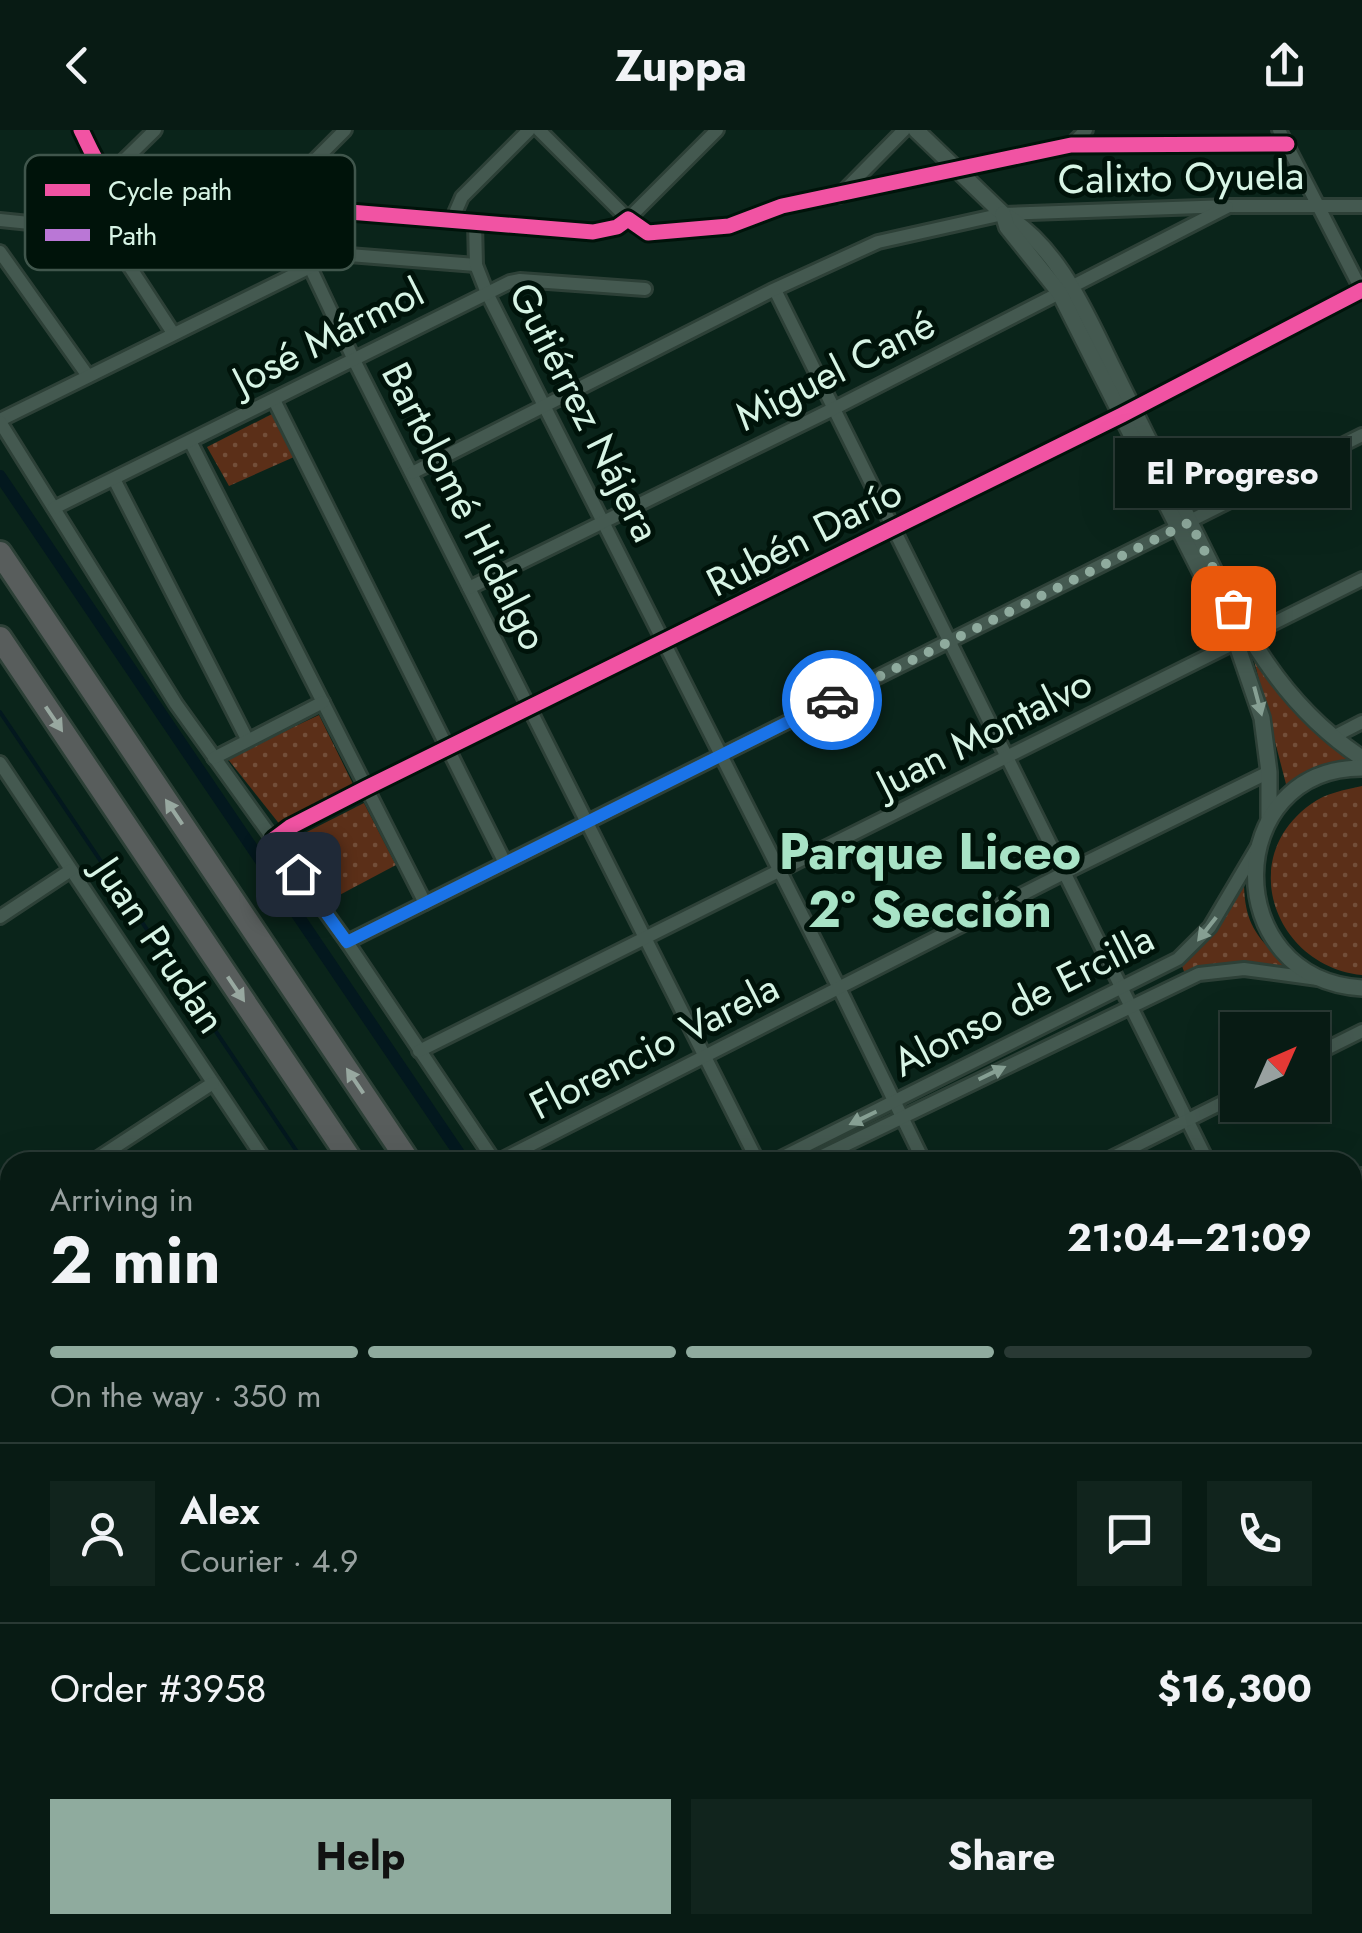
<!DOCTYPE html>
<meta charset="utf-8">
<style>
body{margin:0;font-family:Jost,sans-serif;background:#11241d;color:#f1f3f6;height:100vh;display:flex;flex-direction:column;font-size:38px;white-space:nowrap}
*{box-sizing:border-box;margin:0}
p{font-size:32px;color:#98a1a0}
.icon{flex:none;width:55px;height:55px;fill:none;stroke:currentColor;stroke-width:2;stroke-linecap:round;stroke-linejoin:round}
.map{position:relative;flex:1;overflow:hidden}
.sheet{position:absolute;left:0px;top:1022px;width:1362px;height:782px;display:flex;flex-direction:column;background:#081b14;border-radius:30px 30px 0 0;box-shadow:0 10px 40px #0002,0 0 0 2px #293934}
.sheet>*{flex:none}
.needle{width:65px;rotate:45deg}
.fabs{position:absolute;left:1220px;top:882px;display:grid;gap:20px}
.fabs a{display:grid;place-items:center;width:110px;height:110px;border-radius:0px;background:#081b14;box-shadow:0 10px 40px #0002,0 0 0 2px #293934;font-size:50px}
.pin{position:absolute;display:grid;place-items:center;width:85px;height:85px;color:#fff;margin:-42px;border-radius:20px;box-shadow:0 5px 15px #0006}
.courier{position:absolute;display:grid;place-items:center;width:100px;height:100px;margin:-50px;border:8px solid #1a73e8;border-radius:50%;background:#fff;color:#222;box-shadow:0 2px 12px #0007}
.bubble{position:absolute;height:70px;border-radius:0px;background:#081b14;box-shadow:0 10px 40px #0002,0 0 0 2px #293934;font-size:32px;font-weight:700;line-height:70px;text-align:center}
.head em{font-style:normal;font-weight:700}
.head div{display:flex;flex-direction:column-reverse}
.head{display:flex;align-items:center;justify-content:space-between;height:170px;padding:0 50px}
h1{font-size:65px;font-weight:700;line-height:75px}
.bar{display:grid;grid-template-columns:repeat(4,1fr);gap:15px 10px;align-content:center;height:120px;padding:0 50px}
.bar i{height:12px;border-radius:8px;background:#293934}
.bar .selected{background:#8fab9e}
.bar p{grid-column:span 4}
.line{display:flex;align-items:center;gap:25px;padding:0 50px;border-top:2px solid #293934}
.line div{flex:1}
.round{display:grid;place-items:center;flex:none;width:105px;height:105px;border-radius:0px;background:#11241d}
.action{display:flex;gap:20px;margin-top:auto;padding:20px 50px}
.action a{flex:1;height:115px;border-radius:0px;background:#8fab9e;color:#111;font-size:40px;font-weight:700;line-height:115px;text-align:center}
.action a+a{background:#11241d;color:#f1f3f6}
header{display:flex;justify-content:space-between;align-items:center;height:130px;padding:0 50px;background:#081b14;font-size:45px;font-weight:700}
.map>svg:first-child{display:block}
</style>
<header><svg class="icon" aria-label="back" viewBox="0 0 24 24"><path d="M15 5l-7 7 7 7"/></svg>Zuppa<svg class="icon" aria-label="share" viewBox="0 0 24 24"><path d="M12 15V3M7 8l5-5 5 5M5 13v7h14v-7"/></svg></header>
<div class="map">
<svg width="1362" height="1803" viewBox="0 0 1362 1803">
<defs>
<pattern id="grass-dots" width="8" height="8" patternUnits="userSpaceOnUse" patternTransform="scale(2.5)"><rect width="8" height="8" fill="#5b2f18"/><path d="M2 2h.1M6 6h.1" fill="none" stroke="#724e39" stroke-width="1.8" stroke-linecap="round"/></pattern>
</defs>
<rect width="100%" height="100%" fill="#0a241a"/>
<g fill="url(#grass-dots)">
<polygon points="272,284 294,327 229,356 207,317"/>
<polygon points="1252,523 1303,587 1354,632 1315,639 1287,658"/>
<polygon points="319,585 354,656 281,696 227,628"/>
<path d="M1362 656V845C1275 836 1235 728 1311 674 1326 663 1344 660 1362 656Z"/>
<polygon points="364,673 396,735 332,769 295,708"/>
<path d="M1244 755C1245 799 1261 811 1292 840 1250 833 1226 833 1185 844L1182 836 1208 809Z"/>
<polygon points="1362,1647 1362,1719 1353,1719 1353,1651"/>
<polygon points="0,1697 10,1697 10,1748 0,1749"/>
</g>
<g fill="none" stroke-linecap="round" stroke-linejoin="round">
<g stroke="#03181e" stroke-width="4">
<polyline points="0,582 304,1032"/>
<polyline points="816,1795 822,1803"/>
</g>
<g stroke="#03181e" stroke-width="12">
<polyline points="0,346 465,1032"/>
<polyline points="986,1795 992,1803"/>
</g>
<defs>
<polyline id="pedestrian" points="60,1795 60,1803"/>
<g id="minor">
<path d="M81 0C93 24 104 55 131 64L593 102 617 97 628 89 648 103 729 96 782 76 1071 15 1287 14"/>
<polyline points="539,0 628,89 717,0"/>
<polyline points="1279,0 1362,161"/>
<polyline points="1071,15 1086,0"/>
<polyline points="107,47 155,0"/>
<polyline points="839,66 904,0"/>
<polyline points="271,74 345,0"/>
<polyline points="0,90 311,122 476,135"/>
<polyline points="452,90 462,67 529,0"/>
<polyline points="475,92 476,135 487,163 839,858 924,1032"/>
<polyline points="112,101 111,108 173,203"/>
<polyline points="0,122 88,246"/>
<polyline points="311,122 310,137 354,230 758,1032"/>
<polyline points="775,160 1208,1032"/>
<polyline points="274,270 505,733"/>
<polyline points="0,290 310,137"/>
<polyline points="0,292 176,574 347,812 495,1032"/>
<polyline points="190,311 425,773"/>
<polyline points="412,343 771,161 878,112 1003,84 1229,76 1362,76"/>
<polyline points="114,349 247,609"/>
<polyline points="54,378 510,152 520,150 645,159"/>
<polyline points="469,458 833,279 1227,77"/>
<polyline points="1333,607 1362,592"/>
<polyline points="214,628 323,572"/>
<polyline points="0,633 266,1032"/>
<polyline points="274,709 290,697 366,658 1122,285 1362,160"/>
<polyline points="0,787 71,740"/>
<polyline points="347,812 1362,305"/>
<polyline points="419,921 1362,449"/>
<polyline points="1312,926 1362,901"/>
<polyline points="92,1032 213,953"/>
<polyline points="497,1032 1064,743 1269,642"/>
<polyline points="773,1032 1178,829 1210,797 1258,716"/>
<polyline points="810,1032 1199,844 1244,839 1318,849"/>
<polyline points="1103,1032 1238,965"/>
<polyline points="1352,1050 1362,1045"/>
<polyline points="0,1093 10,1086"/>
<polyline points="0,1119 10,1134"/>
<polyline points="1352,1197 1362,1192"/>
<polyline points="0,1320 10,1335"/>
<polyline points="1352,1320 1362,1339"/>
<polyline points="0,1365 10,1358"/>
<polyline points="1352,1487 1362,1482"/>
<polyline points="0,1501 10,1494"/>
<polyline points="1352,1631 1362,1626"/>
<polyline points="0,1637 10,1631"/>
<polyline points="0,1687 10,1686"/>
<polyline points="1352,1728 1362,1728"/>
<polyline points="0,1762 10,1761"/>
<polyline points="119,1795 119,1803"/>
<polyline points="262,1795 262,1803"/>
<polyline points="474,1795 474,1803"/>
<polyline points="775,1795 781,1803"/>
<polyline points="1004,1795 1009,1803"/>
<polyline points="1140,1795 1144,1803"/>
<polyline points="1310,1795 1318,1803"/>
</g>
<g id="tertiary">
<path d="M916 0 1003 84C1058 116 1085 181 1112 236 1140 293 1168 349 1197 406 1240 493 1277 572 1362 628"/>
<polyline points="1003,84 1007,97 1059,162 1236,512 1262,588 1269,642 1269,690"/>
<path d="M1362 638C1222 638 1218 849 1362 858"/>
</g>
<g id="motorway">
<polyline points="0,423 409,1032"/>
<polyline points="0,508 352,1032"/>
<polyline points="863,1795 869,1803"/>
<polyline points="921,1795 926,1803"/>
</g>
</defs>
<use href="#pedestrian" stroke="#2d4037" stroke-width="15"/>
<use href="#minor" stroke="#2d4037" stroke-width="18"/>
<use href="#tertiary" stroke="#2d4037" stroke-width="20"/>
<use href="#motorway" stroke="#2d4037" stroke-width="28"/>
<use href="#pedestrian" stroke="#445950" stroke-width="10"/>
<use href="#minor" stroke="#445950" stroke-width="12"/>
<use href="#tertiary" stroke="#445950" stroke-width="15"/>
<use href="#motorway" stroke="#585d5c" stroke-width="22"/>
<polyline stroke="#ba77d6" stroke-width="12" stroke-dasharray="25 12" stroke-linecap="butt" points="60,1795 60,1803"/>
<defs>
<g id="cycleway">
<path d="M81 0C93 24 104 55 131 64L593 102 617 97 628 89 648 103 729 96 782 76 1071 15 1287 14"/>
<polyline points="274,709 290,697 366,658 1122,285 1362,160"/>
</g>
</defs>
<use href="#cycleway" stroke="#00130a" stroke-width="21"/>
<use href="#cycleway" stroke="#f153a3" stroke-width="15"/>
</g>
<defs><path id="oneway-solid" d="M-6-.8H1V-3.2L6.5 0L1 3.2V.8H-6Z" transform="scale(2.5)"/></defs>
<g fill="#869f93">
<use href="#oneway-solid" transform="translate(1258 571) rotate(75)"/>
<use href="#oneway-solid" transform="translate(1207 799) rotate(128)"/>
<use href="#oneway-solid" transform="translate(992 943) rotate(-26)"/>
<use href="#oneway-solid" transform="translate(863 988) rotate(154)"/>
</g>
<g fill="#98a8a0">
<use href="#oneway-solid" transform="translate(54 589) rotate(56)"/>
<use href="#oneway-solid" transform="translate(174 682) rotate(-124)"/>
<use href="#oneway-solid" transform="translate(236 859) rotate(56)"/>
<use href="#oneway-solid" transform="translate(355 951) rotate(-124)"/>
</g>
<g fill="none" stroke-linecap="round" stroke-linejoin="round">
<polyline stroke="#8fab9e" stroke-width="10" stroke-dasharray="0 18" points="832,570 1190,392 1233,478"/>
<polyline stroke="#1a73e8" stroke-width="12" points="298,744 347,812 832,570"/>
</g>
<g text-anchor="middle" stroke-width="10" stroke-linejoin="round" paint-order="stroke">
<g font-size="40" fill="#d7f4e5" stroke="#00130a">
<text transform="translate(1181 47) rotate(-1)" y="14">Calixto Oyuela</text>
<text transform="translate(328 206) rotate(-27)" y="14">José Mármol</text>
<text transform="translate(835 240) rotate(-27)" y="14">Miguel Cané</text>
<text transform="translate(585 282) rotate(63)" y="14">Gutiérrez Nájera</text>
<text transform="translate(465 376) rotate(63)" y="14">Bartolomé Hidalgo</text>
<text transform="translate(804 407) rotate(-27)" y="14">Rubén Darío</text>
<text transform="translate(984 603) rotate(-27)" y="14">Juan Montalvo</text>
<text transform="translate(160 815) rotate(56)" y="14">Juan Prudan</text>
<text transform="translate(1023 870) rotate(-27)" y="14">Alonso de Ercilla</text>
<text transform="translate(654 916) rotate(-27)" y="14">Florencio Varela</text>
</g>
<g font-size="50" font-weight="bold" fill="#a8e3c6" stroke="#00130a">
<text x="930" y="739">Parque Liceo<tspan x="930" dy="58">2° Sección</tspan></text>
</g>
</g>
<rect x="25" y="25" width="330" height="115" rx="15" fill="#00130a" stroke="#40564c" stroke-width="2.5"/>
<rect x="45" y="54" width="45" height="12" fill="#f153a3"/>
<rect x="45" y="99" width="45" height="12" fill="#ba77d6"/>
<g font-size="28" fill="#d7f4e5">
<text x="108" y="70">Cycle path</text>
<text x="108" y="115">Path</text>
</g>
</svg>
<div class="fabs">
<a><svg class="needle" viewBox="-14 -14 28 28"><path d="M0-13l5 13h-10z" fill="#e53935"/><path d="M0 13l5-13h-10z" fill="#98a1a0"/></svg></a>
</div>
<div class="pin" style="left:1233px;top:478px;background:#ea580c"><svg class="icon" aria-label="bag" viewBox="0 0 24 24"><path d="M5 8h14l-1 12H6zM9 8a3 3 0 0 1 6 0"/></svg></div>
<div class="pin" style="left:298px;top:744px;background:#1f2937"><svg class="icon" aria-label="home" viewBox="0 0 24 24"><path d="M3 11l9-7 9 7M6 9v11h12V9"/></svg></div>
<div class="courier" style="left:832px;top:570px"><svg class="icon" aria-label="car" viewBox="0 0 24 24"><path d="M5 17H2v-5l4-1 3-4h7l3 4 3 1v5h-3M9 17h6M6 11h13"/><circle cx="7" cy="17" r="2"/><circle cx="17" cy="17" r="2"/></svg></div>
<div class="bubble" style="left:1115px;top:308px;width:235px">El Progreso</div>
<section class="sheet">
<div class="head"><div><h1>2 min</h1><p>Arriving in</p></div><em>21:04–21:09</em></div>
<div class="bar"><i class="selected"></i><i class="selected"></i><i class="selected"></i><i></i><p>On the way · 350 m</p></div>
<div class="line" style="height:180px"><a class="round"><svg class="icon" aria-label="person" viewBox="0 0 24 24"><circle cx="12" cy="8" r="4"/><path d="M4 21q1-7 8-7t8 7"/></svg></a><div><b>Alex</b><p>Courier · 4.9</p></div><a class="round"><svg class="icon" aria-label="chat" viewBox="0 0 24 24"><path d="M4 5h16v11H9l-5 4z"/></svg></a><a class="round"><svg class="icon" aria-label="phone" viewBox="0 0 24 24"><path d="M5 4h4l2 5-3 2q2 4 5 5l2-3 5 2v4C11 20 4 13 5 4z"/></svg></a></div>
<div class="line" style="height:130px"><div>Order #3958</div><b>$16,300</b></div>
<div class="action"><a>Help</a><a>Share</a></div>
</section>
</div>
